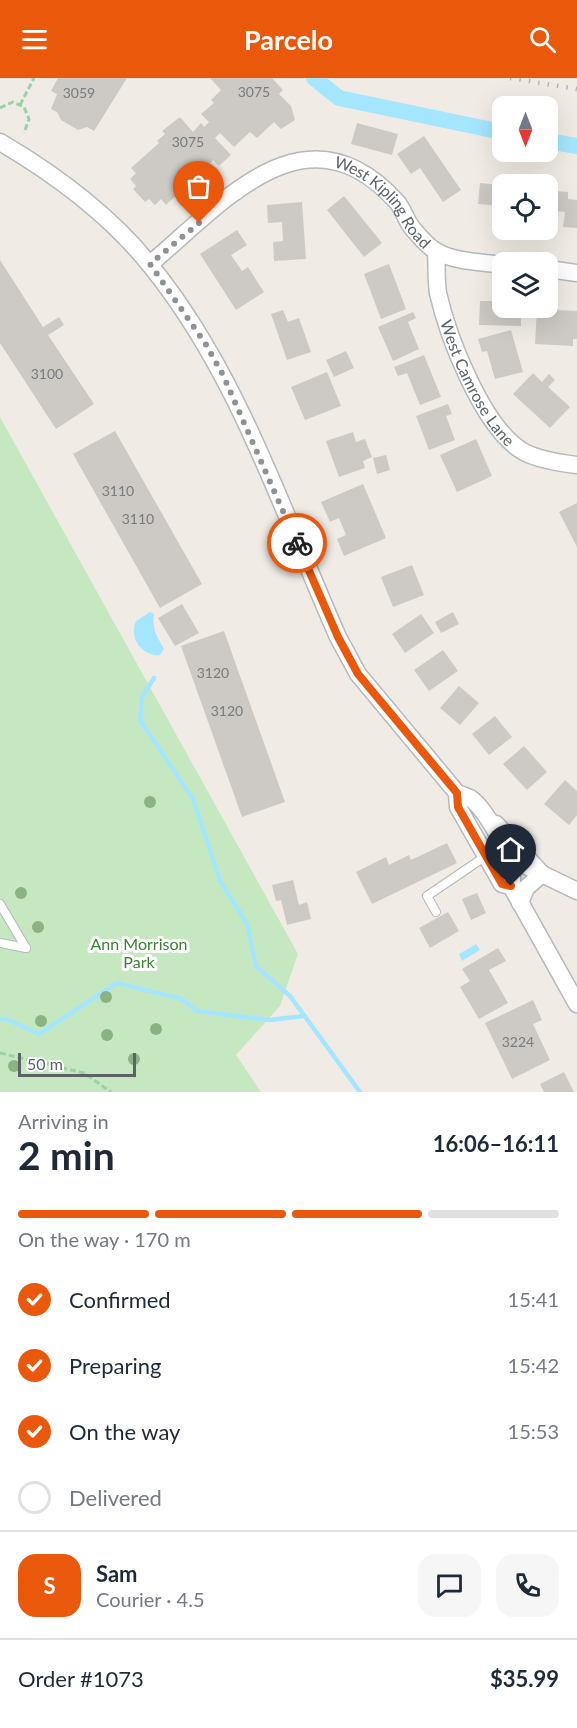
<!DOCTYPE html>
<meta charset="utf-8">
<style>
body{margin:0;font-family:Lato,sans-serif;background:#f6f6f7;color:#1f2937;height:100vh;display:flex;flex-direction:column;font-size:22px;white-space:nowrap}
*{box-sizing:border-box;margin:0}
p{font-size:20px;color:#747a83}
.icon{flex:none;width:33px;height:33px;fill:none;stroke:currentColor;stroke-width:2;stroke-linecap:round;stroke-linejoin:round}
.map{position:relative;height:1014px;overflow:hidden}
.side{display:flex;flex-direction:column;background:#fff;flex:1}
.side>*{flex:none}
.needle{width:39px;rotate:180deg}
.tools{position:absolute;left:492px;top:18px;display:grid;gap:12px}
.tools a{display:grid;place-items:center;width:66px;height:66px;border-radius:12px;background:#fff;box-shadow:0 6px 24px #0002;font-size:30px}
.scale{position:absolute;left:18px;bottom:15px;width:118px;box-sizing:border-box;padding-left:6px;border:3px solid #5c6266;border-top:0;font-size:16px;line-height:21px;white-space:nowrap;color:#5c6266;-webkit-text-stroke:4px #fff;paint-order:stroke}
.pin{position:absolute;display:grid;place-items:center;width:51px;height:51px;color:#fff;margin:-62px -26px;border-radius:50% 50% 50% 0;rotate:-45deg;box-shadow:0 0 6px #0007}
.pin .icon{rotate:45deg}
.courier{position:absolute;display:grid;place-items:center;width:60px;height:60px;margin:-30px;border:4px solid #ea580c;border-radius:50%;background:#fff;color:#222;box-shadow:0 2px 8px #0007}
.overview em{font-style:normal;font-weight:700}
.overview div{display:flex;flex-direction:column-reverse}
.overview{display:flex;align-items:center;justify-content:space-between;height:102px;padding:0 18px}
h1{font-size:39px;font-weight:700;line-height:45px}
.bar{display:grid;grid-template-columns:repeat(4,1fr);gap:9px 6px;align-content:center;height:72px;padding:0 18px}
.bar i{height:8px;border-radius:4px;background:#e0e1e3}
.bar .on{background:#ea580c}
.bar p{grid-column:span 4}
.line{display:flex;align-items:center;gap:15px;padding:0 18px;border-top:2px solid #e0e1e3}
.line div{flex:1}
.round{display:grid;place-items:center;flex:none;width:63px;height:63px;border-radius:18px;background:#f6f6f7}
ol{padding:0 18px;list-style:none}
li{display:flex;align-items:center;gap:18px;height:66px}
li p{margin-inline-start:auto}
li .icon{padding:6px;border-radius:50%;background:#ea580c;color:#fff;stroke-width:4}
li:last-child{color:#747a83}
li i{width:33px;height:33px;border:3px solid #e0e1e3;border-radius:50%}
header{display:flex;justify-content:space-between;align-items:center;height:78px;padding:0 18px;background:#ea580c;color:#fff;font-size:27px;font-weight:700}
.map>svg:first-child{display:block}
</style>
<header><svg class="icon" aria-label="menu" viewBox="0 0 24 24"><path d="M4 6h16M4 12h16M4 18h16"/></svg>Parcelo<svg class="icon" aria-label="search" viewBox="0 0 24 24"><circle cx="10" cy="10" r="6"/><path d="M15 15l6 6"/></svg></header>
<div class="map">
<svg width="577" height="1014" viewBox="0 0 577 1014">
<rect width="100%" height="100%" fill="#f0ece5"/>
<polygon fill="#c6e8c0" points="0,339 298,876 280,928 236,977 261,1014 0,1014"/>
<g fill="#a5e6ff">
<path d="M150 534 154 536C152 552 157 558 164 571L160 577C143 579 128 560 136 543Z"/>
<polygon points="476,866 480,872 462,883 459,876"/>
</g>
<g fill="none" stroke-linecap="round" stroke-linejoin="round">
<g stroke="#a5e6ff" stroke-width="4.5">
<polyline points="154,600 142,619 140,642 193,721 220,803 247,846 256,888 290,918 360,1014"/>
<polyline points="0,941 6,941 39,956 117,905 182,921 197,933 269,942 304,938"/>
</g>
<g stroke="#a5e6ff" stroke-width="16">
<polyline points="314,0 339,20 502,54"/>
<polyline points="548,63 577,68"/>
</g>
</g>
<g fill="#cdc9c4">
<polygon points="58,0 127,0 94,53 87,49 78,52 61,42 57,34 51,31 57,16 51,13"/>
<polygon points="210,0 272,0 283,12 279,16 291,28 295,42 281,51 274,44 257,60 250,54 234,69 220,55 215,60 231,77 219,88 213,82 198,102 188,111 185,109 166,127 161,121 155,127 149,121 145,124 133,111 136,108 130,101 136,95 131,90 159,65 157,63 165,56 162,53 180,39 193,54 201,45 204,49 209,44 201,36 214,25 211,22 221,12"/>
<polygon points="357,45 398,56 392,77 351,66"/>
<polygon points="424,58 461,112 443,124 420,90 411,96 397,76"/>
<polygon points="480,105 502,107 502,128 478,126"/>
<polygon points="554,113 568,114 568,121 577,122 577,150 563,149 565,134 552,133"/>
<polygon points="344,118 382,165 364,179 327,132"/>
<polygon points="302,124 306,181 274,183 273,164 283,163 282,144 268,145 267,127"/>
<polygon points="237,152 247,167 231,177 242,193 248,189 264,214 236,232 200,176"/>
<polygon points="0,182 43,249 59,239 64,247 48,257 94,326 56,351 0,265"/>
<polygon points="389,186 406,231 381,241 364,196"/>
<polygon points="480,223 502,223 502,230 521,230 521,248 479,247"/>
<polygon points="537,231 577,233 577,261 573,261 573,268 535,266"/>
<polygon points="283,232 288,244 299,240 311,274 287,282 271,236"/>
<polygon points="413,234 416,240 408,244 419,271 393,283 378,249"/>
<polygon points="511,252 523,294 495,301 487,273 482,274 478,261"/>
<polygon points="346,273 354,290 334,299 326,282"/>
<polygon points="424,277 441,319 420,327 407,295 398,298 394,289"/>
<polygon points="327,294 341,328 305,342 291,309"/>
<polygon points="533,295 542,304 549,296 555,302 548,309 570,329 550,350 513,316"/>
<polygon points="448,326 452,336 446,338 455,362 429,372 416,338"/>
<polygon points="115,353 202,506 160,530 73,376"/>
<polygon points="353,354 356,364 365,361 372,379 363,383 365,390 339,399 326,363"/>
<polygon points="476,361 492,398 457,414 440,377"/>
<polygon points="386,377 390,392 377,396 373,380"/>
<polygon points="363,406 386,460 344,478 337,461 346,457 339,440 330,444 321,424"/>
<polygon points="577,425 577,469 559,434"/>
<polygon points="412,487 424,517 393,529 381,499"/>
<polygon points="182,526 199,555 175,568 158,540"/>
<polygon points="453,534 459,546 441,555 435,544"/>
<polygon points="421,536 434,555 405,575 392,556"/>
<polygon points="224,553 285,724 242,739 181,568"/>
<polygon points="443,572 458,593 429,613 414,592"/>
<polygon points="459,608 479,625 460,647 440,630"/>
<polygon points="495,638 512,659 489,677 472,656"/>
<polygon points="524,668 547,694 527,712 503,686"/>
<polygon points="565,702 577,713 577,737 569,747 544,726"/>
<polygon points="447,765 457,785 372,826 356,794 386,779 389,787 409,777 411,782"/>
<polygon points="293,802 299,827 307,824 311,841 287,847 281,822 276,823 272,807"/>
<polygon points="477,815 486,835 471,842 462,821"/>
<polygon points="448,834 459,853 430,870 419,850"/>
<polygon points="498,870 506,883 489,892 508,925 479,941 460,909 470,903 462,891"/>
<polygon points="533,922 542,942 533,946 550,982 512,1001 485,945"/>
<polygon points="564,994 574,1014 544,1014 540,1006"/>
</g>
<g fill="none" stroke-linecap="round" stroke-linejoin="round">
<defs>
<g id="lane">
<polyline points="0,826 26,870"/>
<polyline points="436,834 427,818 486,778"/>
<polyline points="0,865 26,870"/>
</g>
<g id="street">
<path d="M0 64C56 97 109 136 150 187 238 295 282 433 338 559L358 596 457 715C461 717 467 718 470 720 488 732 518 788 511 808L502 806 458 729 457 715"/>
<path id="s1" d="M436 174C437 187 436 202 438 215 448 259 483 351 524 374 540 382 559 385 577 387"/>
<path id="s2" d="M150 186C223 125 306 23 397 124 404 132 406 143 413 151 419 158 428 169 436 173 454 184 482 184 502 187"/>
<polyline points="548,191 577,195"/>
<polyline points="496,746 542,796 503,776"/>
<polyline points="511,808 577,926"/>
<polyline points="520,825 526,810 542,796 577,813"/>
</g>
</defs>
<use href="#lane" stroke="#b5b9bc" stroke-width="10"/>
<use href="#street" stroke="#b5b9bc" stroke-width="19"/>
<g stroke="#9cd1a4" stroke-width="3" stroke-dasharray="6 3" stroke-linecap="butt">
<polyline points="20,27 34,0"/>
<polyline points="0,30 13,24 24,29 29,41 24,55"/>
<polyline points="0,975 84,995 111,1014"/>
</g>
<use href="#lane" stroke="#fff" stroke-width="8"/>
<use href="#street" stroke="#fff" stroke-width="16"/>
<polyline stroke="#b4b5b6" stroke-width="4.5" stroke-dasharray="1.5 8" stroke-linecap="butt" points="510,0 577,11"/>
</g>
<g fill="#8bb281">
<circle cx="150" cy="724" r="6"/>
<circle cx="21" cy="815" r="6"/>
<circle cx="38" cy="849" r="6"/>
<circle cx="106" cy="919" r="6"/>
<circle cx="41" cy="943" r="6"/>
<circle cx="156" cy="951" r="6"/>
<circle cx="107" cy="957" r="6"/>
<circle cx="134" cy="981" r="6"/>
<circle cx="14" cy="988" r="6"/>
</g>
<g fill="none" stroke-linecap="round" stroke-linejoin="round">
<polyline stroke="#909292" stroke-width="6" stroke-dasharray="0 10.8" points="199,145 150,186 205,265 223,297 297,465"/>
<polyline stroke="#ea580c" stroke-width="8" points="297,465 338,559 358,596 457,715 458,729 502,806 511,808"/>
</g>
<g text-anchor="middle" stroke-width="6" stroke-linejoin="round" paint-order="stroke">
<g font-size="14" fill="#787c7e">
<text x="254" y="19">3075</text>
<text x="79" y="20">3059</text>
<text x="188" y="69">3075</text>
<text x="47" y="301">3100</text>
<text x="118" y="418">3110</text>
<text x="138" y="446">3110</text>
<text x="213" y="600">3120</text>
<text x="227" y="638">3120</text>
<text x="518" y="969">3224</text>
</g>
<g font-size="16" fill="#5c6266" stroke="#fff">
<text dy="6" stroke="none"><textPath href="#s2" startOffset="284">West Kipling Road</textPath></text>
<text dy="6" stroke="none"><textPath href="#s1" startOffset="140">West Camrose Lane</textPath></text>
</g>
<g font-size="16" fill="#398230" stroke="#fff">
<text x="139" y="872">Ann Morrison<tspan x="139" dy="18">Park</tspan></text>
</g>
</g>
</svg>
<div class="tools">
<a><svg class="needle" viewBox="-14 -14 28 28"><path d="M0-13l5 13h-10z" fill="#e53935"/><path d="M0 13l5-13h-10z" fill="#747a83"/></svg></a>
<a><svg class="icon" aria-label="locate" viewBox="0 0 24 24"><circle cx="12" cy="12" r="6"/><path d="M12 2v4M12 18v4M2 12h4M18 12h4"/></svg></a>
<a><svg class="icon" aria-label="layers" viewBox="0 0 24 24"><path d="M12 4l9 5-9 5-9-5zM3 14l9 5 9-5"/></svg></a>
</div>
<div class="scale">50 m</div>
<div class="pin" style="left:199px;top:145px;background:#ea580c"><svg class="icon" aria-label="bag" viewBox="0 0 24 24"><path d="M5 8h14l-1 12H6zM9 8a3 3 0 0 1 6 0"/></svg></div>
<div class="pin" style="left:511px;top:808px;background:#1f2937"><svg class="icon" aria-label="home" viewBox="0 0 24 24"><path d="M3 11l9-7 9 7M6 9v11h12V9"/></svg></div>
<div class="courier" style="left:297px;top:465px"><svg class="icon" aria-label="bike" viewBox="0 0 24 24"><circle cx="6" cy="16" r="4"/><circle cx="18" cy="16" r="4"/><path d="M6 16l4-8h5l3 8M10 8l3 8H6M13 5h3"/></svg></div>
</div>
<section class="side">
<div class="overview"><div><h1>2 min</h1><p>Arriving in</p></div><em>16:06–16:11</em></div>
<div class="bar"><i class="on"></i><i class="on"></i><i class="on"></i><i></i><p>On the way · 170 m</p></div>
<ol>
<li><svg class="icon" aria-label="check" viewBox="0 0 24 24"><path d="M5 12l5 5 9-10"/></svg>Confirmed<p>15:41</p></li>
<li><svg class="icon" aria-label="check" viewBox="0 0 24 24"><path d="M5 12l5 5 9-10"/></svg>Preparing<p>15:42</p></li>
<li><svg class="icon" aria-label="check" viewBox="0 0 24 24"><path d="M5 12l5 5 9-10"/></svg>On the way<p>15:53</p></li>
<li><i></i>Delivered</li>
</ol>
<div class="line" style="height:108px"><b class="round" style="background:#ea580c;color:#fff">S</b><div><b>Sam</b><p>Courier · 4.5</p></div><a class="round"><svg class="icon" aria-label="chat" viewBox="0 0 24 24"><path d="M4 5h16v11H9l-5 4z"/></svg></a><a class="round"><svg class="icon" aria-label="phone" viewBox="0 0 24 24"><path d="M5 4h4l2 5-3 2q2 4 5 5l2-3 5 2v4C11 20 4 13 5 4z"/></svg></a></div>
<div class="line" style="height:78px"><div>Order #1073</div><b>$35.99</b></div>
</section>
